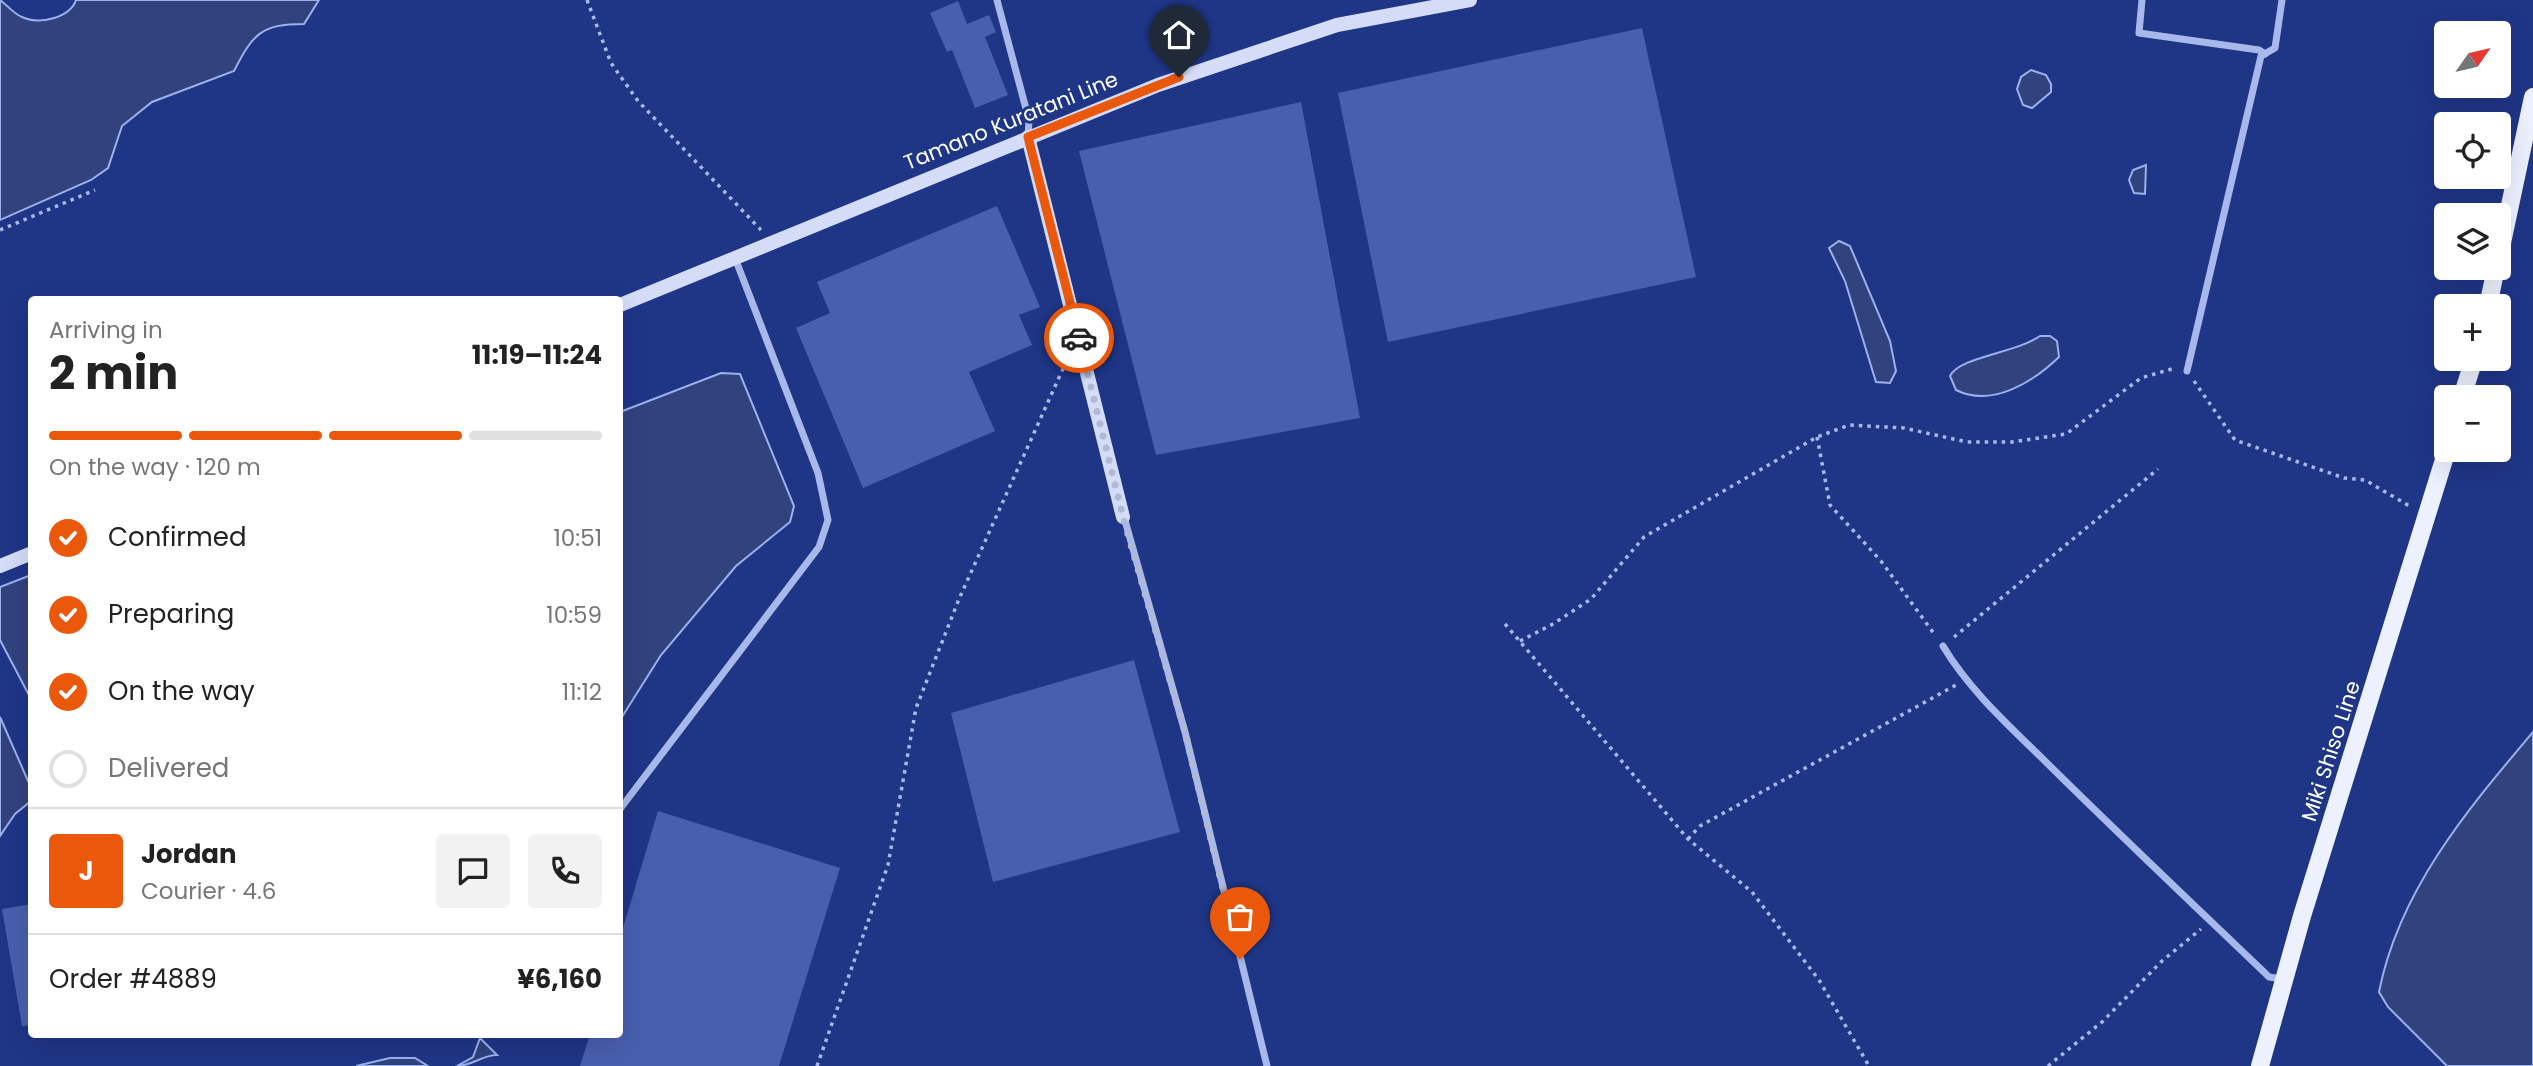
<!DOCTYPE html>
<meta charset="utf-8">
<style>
body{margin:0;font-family:Poppins,sans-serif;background:#f2f2f2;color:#222;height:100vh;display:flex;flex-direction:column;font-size:26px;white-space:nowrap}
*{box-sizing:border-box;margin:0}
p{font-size:23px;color:#767676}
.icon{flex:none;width:38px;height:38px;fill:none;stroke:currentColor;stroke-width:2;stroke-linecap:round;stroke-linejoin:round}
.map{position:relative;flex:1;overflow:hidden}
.drawer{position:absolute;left:28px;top:296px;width:595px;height:742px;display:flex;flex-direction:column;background:#fff;border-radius:7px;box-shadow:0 7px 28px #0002}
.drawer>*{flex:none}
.needle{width:46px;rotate:56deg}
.controls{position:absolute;left:2434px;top:21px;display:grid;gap:14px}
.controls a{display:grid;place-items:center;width:77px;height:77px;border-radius:7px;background:#fff;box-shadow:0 7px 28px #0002;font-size:35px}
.pin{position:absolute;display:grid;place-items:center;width:60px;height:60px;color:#fff;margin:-72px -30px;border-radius:50% 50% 50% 0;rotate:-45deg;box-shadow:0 0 7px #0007}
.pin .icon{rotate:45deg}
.courier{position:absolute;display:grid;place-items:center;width:70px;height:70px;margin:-35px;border:5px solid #ea580c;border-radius:50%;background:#fff;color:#222;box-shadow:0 2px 9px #0007}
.headline em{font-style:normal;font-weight:700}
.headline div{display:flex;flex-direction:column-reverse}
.headline{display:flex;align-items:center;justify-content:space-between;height:119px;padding:0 21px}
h1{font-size:46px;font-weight:700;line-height:52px}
.bar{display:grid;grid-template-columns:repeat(4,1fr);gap:10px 7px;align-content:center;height:84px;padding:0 21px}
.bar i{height:9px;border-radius:5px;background:#e0e0e0}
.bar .on{background:#ea580c}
.bar p{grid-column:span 4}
.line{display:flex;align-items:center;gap:18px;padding:0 21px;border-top:2px solid #e0e0e0}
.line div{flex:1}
.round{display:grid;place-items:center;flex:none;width:74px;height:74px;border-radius:7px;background:#f2f2f2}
ol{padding:0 21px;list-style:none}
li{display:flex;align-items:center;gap:21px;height:77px}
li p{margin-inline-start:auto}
li .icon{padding:7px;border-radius:50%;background:#ea580c;color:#fff;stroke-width:4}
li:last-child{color:#767676}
li i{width:38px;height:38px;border:4px solid #e0e0e0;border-radius:50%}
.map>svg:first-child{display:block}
</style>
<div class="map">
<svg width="2533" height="1066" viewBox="0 0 2533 1066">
<rect width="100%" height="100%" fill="#1f3687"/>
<g fill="#32427f" stroke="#9cb0ec" stroke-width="2">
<path d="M0 0C7 5 14 14 22 17 39 25 70 18 76 0H319L304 24C261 24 253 34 234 71L152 102 122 126 108 168 91 180 0 220Z"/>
<polygon points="2031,70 2046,75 2051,84 2051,92 2032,108 2023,105 2017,89 2021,77"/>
<polygon points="2146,165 2145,194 2134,193 2129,180 2133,170"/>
<polygon points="1839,241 1850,246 1890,341 1896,371 1890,383 1876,382 1845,281 1829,248"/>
<path d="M2040 336H2050L2057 341 2059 357C2033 382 1992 408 1956 390L1950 376C1959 357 2016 353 2040 336Z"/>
<polygon points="721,373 740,374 794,506 790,522 736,566 661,655 620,720 620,412"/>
<polygon points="31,575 31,699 0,640 0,587"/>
<polygon points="0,717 32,790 31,801 15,814 0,836"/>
<path d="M2533 732V1066H2447L2388 1007 2379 992C2399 890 2468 809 2533 732Z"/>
<path d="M480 1038 497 1055C482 1055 472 1066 457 1066L473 1057Z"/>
<polygon points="390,1058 415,1058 428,1066 356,1066"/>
</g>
<g fill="#485faf">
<polygon points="958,1 967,24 989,15 996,32 985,37 1008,95 975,108 952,50 947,52 930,13"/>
<polygon points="1642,28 1696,277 1388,342 1338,93"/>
<polygon points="1301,102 1360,418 1156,455 1079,151"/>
<polygon points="997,206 1040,307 1019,315 1032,345 969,372 995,431 863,488 796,328 830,313 817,282"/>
<polygon points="1134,660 1180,832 993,882 951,713"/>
<polygon points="658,811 840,868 779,1066 580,1066 590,1034 620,1034 620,938"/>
<polygon points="32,904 32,1025 22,1026 2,909"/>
</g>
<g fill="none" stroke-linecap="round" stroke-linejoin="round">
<g stroke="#a9b8ea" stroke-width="3.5" stroke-dasharray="3.5 5" stroke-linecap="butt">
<polyline points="587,0 611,63 638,101 761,230"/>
<polyline points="0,230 95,190"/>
<polyline points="2194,381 2235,440 2344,478 2365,480 2411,507"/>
<polyline points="1817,437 1830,505 1881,561 1935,635"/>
<polyline points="1505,624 1688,839 1752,892 1819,980 1869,1066"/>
<polyline points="1954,637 2158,469"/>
<polyline points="1520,641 1553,624 1591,599 1644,537 1817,437 1849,425 1904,428 1967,442 2012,442 2066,434 2141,378 2175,368"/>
<polyline points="1688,839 1700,826 1956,685"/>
<polyline points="817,1066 888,865 916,708 959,599 1066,362"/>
<polyline points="2048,1066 2102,1022 2162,961 2201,929"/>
</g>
<g stroke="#a9b8ea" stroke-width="7">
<polyline points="997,0 1029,120 1028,137"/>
<polyline points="2142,0 2139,33 2259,50 2265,54"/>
<polyline points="2187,371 2261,56 2275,48 2282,0"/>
<polyline points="1124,517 1185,732 1267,1066"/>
<path d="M1943 646C1971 693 2014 730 2053 769 2124 839 2197 908 2269 977L2282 979"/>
<polyline points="620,809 819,547 828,520 818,473 735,258"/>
</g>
<g stroke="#d4dcf8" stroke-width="14">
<polyline points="1028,137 1123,517"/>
<polyline points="620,305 1158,85 1337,25 1470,0"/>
<polyline points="0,566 32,553"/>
</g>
<g stroke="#edf0fe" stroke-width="18">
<polyline points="2499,257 2533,97"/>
<polyline points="2488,306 2496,268"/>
<polyline points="2462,397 2474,359"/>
<polyline points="2260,1066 2302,916 2447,450"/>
</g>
</g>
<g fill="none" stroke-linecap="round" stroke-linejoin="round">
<polyline stroke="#b1b9d5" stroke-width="7" stroke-dasharray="0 12.6" points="1079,338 1123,517 1185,732 1240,959"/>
<polyline stroke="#ea580c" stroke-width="9" points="1079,338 1028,137 1179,77"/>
</g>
<g text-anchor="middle" stroke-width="6" stroke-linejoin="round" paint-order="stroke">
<g font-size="21" fill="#fff" stroke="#1f3687">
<text transform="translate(1011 121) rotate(-22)" y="7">Tamano Kuratani Line</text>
<text transform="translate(2331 751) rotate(-72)" y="7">Miki Shiso Line</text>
</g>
</g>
</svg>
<div class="controls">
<a><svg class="needle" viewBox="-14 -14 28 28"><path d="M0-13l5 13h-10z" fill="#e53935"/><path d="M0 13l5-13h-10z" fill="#767676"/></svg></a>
<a><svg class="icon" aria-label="locate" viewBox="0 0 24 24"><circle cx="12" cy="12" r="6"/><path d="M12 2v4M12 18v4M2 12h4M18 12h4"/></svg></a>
<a><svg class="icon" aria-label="layers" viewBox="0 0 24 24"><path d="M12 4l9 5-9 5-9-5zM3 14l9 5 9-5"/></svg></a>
<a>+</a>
<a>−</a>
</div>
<div class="pin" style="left:1240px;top:959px;background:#ea580c"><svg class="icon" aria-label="bag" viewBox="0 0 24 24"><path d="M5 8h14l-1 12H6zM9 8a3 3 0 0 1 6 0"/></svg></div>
<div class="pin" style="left:1179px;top:77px;background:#1f2937"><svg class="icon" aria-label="home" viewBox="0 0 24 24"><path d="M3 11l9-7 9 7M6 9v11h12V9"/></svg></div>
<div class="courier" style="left:1079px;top:338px"><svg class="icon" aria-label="car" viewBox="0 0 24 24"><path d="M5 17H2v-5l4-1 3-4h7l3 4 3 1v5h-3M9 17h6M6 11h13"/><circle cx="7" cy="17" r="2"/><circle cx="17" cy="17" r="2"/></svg></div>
<section class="drawer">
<div class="headline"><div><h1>2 min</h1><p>Arriving in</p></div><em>11:19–11:24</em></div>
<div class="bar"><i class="on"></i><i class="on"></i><i class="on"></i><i></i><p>On the way · 120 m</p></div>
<ol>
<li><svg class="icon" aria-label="check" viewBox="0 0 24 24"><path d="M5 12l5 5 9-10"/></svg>Confirmed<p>10:51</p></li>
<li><svg class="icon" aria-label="check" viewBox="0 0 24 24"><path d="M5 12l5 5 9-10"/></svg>Preparing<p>10:59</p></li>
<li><svg class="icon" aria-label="check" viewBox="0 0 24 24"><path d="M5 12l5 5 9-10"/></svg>On the way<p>11:12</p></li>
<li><i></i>Delivered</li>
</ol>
<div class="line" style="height:126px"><b class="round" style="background:#ea580c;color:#fff">J</b><div><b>Jordan</b><p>Courier · 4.6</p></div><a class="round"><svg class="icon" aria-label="chat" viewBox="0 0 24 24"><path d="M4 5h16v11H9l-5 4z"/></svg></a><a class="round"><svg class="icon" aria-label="phone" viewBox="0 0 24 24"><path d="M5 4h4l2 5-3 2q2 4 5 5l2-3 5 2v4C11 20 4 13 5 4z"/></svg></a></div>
<div class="line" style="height:91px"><div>Order #4889</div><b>¥6,160</b></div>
</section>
</div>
